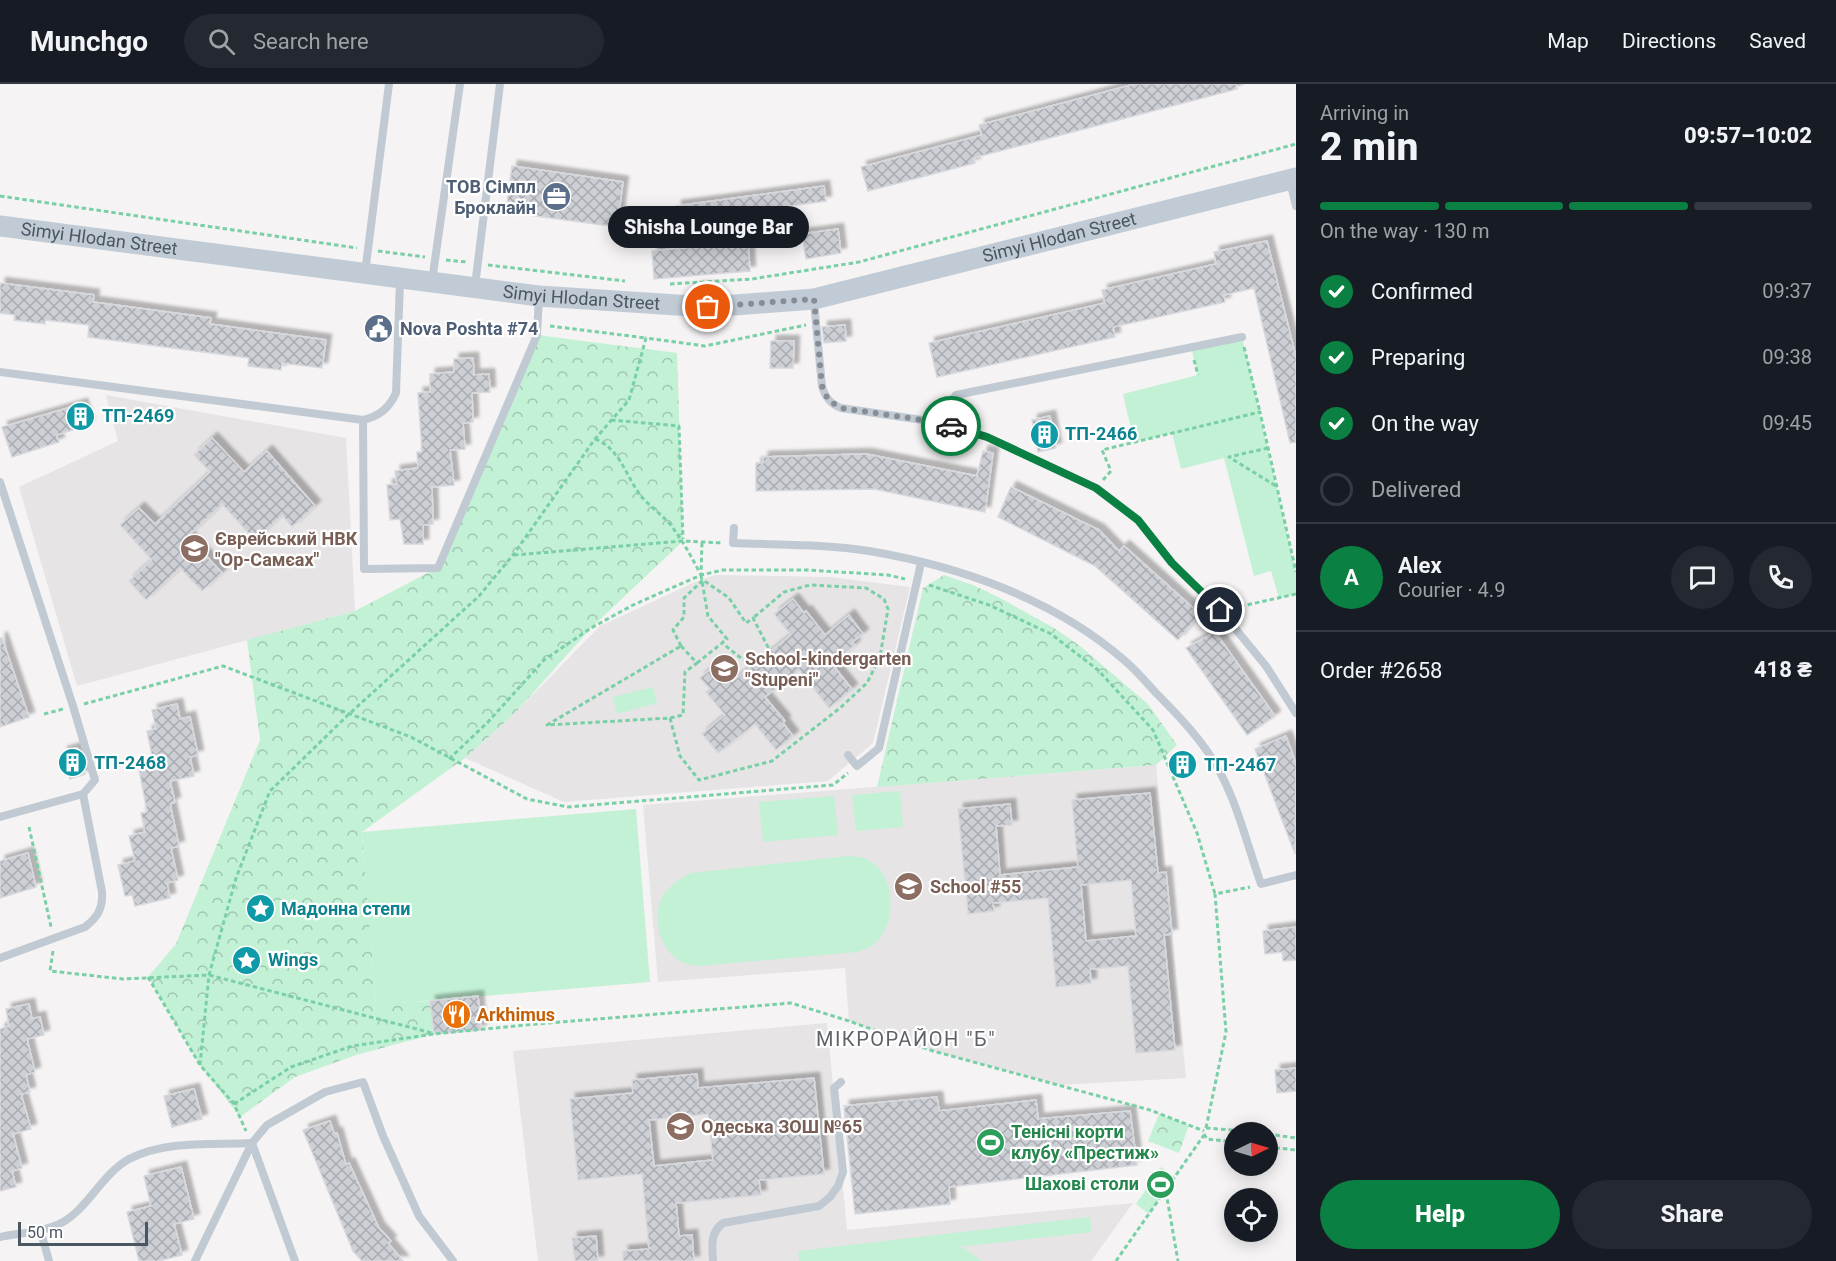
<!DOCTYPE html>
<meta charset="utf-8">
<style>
body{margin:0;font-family:Roboto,sans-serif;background:#242831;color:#f1f3f6;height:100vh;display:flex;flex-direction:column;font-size:22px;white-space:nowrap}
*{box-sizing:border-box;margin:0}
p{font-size:20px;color:#9ea1a6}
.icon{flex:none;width:33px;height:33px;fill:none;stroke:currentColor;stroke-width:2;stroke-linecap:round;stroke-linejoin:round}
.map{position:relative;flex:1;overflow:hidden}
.side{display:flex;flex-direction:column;background:#171b24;width:540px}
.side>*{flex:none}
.needle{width:39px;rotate:85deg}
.buttons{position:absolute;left:1224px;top:1038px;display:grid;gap:12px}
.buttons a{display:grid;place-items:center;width:54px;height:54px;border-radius:50%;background:#171b24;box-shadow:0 3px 15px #0003;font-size:30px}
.scale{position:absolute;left:18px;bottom:15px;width:130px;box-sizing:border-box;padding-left:6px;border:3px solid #4a5661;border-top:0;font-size:16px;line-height:21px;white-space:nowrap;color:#4a5661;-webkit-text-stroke:4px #fff;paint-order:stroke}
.pin{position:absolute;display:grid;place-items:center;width:51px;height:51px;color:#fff;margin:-26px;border:3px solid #fff;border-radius:50%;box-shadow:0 2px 6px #0007}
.courier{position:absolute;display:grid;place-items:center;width:60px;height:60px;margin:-30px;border:4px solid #0b8043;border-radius:50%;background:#fff;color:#222;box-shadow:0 2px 8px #0007}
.bubble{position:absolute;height:42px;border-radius:21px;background:#171b24;box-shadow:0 3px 15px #0003;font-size:20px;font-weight:800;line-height:42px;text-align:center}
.overview em{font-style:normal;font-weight:800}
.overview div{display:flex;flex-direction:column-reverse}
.overview{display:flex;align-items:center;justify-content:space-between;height:102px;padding:0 24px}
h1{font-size:39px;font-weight:800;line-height:45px}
.bar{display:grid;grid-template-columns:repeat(4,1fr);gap:9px 6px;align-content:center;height:72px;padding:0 24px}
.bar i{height:8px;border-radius:4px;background:#363941}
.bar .current{background:#0b8043}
.bar p{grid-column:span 4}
.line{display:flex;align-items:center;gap:15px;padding:0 24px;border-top:2px solid #363941}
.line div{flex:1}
.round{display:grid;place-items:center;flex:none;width:63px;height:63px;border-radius:32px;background:#242831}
ol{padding:0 24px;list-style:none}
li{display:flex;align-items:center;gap:18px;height:66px}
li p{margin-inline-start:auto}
li .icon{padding:6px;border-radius:50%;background:#0b8043;color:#fff;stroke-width:4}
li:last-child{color:#9ea1a6}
li i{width:33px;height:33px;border:3px solid #363941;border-radius:50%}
.button{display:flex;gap:12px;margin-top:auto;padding:12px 24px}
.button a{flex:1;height:69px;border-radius:36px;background:#0b8043;color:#fff;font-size:24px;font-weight:800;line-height:69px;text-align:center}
.button a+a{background:#242831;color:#f1f3f6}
header{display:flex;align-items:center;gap:36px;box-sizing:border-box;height:84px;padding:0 30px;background:#171b24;border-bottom:2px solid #363941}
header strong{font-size:28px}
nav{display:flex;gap:33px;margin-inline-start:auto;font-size:21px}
.search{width:420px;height:54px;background:#242831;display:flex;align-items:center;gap:15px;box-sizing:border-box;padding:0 21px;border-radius:33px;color:#9ea1a6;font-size:22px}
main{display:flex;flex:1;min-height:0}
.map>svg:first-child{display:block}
</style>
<header>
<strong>Munchgo</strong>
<div class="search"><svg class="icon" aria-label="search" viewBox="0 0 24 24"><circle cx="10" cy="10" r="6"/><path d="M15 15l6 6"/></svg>Search here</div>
<nav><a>Map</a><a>Directions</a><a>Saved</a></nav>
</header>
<main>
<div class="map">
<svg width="1296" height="1177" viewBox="0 0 1296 1177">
<defs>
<pattern id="park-crowns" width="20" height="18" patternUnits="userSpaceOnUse" patternTransform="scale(1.5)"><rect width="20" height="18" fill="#c3f1d5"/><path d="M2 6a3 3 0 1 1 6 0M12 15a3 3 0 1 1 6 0" fill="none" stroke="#a0c6b0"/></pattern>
<pattern id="building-cross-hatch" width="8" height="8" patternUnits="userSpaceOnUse" patternTransform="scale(1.5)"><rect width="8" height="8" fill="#cdcfd5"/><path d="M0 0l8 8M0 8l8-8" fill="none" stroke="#a8abb0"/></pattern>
<filter id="shadow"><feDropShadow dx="5.5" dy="-5.5" stdDeviation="1.5" flood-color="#0004"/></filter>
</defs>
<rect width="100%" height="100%" fill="#f5f3f3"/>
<g fill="#e6e4e5">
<polygon points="106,311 346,354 355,527 77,602 19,403 118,357"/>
<polygon points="715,491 830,493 910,503 873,659 828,697 564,718 465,674 516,628 600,542 695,498"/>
<polygon points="1156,681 1186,994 1060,1001 933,967 849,937 845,884 658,898 643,721"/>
<polygon points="827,939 847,1146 1133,1119 1091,1177 538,1177 513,967"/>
</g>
<g fill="#c3f1d5">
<polygon points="1242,253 1296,488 1296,510 1279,514 1271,487 1254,492 1224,374 1181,385 1172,349 1134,358 1123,310 1198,291 1191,263"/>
<polygon points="653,603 657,619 617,630 613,613"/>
<polygon points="900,707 903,743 856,747 852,711"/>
<polygon points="834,712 838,751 763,758 759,718"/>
<polygon points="636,725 650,898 376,921 362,748"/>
<path d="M848 772C853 773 861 772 866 775 897 789 898 841 874 860 870 864 862 866 857 868L700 882C694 881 687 881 682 878 660 868 651 834 662 813 668 802 680 795 691 789Z"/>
<polygon points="1161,1083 1175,1093 1149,1130 1136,1120"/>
<polygon points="1090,1133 1092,1148 958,1163 964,1164 982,1177 799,1177 798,1167"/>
</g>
<g fill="url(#park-crowns)">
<polygon points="537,251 677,269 683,457 591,544 516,628 465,674 362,748 376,920 430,917 434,950 356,971 295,993 240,1033 200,981 148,893 176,860 260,656 247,556 355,527 437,484"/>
<polygon points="944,491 973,501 1000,514 1054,544 1080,562 1148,620 1177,661 1156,681 877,703 923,504"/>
<polygon points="1159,1030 1189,1041 1179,1069 1148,1057"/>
</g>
<g fill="url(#building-cross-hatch)" stroke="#d7d9de" stroke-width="1.5" fill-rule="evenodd" filter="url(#shadow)">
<polygon points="1135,0 1236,0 1237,5 973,74 975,79 868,107 861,83 982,51 979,41"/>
<polygon points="512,82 623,98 617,143 506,128"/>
<polygon points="824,102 826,117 678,137 676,122"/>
<polygon points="838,145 841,169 806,175 802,150"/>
<polygon points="1267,157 1296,273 1296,358 1290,359 1254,204 1224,211 1225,218 1113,243 1115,253 937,293 929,259 1105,219 1102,206 1216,180 1214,168"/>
<polygon points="748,158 750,187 654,195 652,167"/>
<polygon points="0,199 94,211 93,218 211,234 210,240 326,256 322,284 282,279 281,286 248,282 249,274 88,253 89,241 45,236 45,240 14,236 15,231 0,229"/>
<polygon points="845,241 846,257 824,259 822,243"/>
<polygon points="771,257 794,257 793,284 770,284"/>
<polygon points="473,274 474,291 489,290 490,308 472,309 473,338 463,339 465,365 450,366 454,401 432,403 433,440 423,441 423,460 404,460 400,435 390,436 387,401 397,400 395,387 418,384 417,368 422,368 418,309 430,308 430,290 454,288 454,275"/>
<polygon points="82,320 89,341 56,351 59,358 12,373 2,343"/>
<polygon points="1050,332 1056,364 1038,368 1032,336"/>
<polygon points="212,354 244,388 267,367 315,422 292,443 282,431 255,456 222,420 188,452 222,489 202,507 180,484 146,516 129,497 152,476 120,441 139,424 155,440 210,388 194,371"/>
<polygon points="983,367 993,369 985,428 874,405 756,407 756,379 763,379 763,373 866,370 977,392"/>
<polygon points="1011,403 1099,446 1119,467 1124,462 1200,530 1178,556 1095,482 998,433"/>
<polygon points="793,515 804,529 806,527 825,551 849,531 863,550 852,558 855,561 832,580 852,605 829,624 799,586 765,613 785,637 783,639 793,652 776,666 755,640 718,669 702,650 725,631 706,608 710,605 700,594 718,579 733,597 791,551 774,530"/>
<polygon points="1215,548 1275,632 1247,651 1186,564"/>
<polygon points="0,554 2,554 29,633 0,643"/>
<polygon points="177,620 180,635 190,633 198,671 190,673 194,692 170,697 175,718 170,720 179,762 171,764 178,796 167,799 170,814 135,822 132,811 125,812 118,781 135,777 129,752 145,748 141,729 147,728 139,685 154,682 147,647 156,645 152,626"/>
<polygon points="1286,652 1296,680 1295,770 1255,665"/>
<polygon points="77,664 85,690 70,695 62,668"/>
<path d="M1150 709 1158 789 1166 788 1172 850 1164 851 1175 966 1136 969 1128 882 1090 885 1091 899 1056 903 1048 814 993 819 994 827 968 830 958 725 1010 720 1012 741 996 742 1000 791 1078 783 1072 716ZM1131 796 1136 852 1086 857 1081 801Z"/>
<polygon points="28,769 36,803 0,814 0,777"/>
<polygon points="1296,843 1296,876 1283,877 1282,868 1265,870 1263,847"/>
<polygon points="478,912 481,946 434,950 430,917"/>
<polygon points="29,920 32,935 40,933 44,951 27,955 35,988 26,991 30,1008 21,1010 31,1045 13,1050 22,1084 12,1087 16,1103 0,1107 0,945 9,942 6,925"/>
<polygon points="1296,984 1296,1007 1277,1009 1275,986"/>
<path d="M697 990 698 1004 814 994 824 1090 759 1096 761 1111 676 1119 679 1152 692 1151 694 1177H623V1167L649 1165 642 1090 578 1096 570 1015 633 1009 632 996ZM708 1030 713 1076 654 1082 649 1036Z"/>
<polygon points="194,1005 202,1035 172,1043 164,1012"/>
<polygon points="937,1013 939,1027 1036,1016 1038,1035 1130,1027 1137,1081 949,1103 950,1120 855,1130 844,1022"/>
<polygon points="330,1037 334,1049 337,1049 346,1081 349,1079 379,1144 391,1157 388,1159 403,1177 362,1177 353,1167 303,1046"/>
<polygon points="181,1083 194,1135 174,1140 182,1171 159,1177 139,1177 127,1128 151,1122 144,1092"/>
<polygon points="596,1152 598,1177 575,1177 572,1154"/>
</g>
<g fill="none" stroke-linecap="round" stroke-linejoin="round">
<g stroke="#7ad0a6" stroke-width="3" stroke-dasharray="4.5 3" stroke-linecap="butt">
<polyline points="0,112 357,164"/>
<polyline points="378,167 425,173"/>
<polyline points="446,176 467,178"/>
<polyline points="488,181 625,197"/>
<polyline points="670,200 752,195 859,178 1296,60"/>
<polyline points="550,242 646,254"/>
<polyline points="1244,263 1260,328"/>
<polyline points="1194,276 1198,291"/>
<polyline points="611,336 679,342 683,455"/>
<path d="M595 355C620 364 626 393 641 412 649 422 660 429 669 439 682 455 691 472 701 491L702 458"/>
<polyline points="1268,364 1229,373 1276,402"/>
<polyline points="1103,396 1111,387 1102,366 1260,328 1296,488"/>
<polyline points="514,471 683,457 723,459"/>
<polyline points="701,491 708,532 727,555 722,559 751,582 770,567 753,534 746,539 729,514 703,496"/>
<polyline points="929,501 989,521 1051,550 1098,586 1153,646 1197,749 1215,810"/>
<polyline points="1233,524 1296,510"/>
<polygon points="681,562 697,579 685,588 683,631 670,634 547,641"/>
<polyline points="681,562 673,546 684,533 684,514 703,496"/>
<polyline points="697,579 721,560"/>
<polyline points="84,620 223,582 411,653 527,715 568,723 833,701 848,689"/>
<polyline points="44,630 63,625"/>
<polyline points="670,634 680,672 699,696 772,677 840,624 867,599 880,573 888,525 884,515 866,504 810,501 784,508 753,534"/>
<polyline points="449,675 488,638 544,576 591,544 633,521 701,491 723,486 807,486 888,491 905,495"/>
<polyline points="29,743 51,843"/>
<polyline points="53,867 50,887 123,895 209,891 432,949"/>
<polyline points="148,893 200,981 234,1020 246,1047"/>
<polyline points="200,981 209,891 236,794 270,707 348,631 479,512 513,471 595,355 629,316 646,254 705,262 806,241"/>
<polyline points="234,1020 291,983 352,962 434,950 525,941 791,919 849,937 933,967 1150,1026 1204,1047"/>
<polyline points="1206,1044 1226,948 1215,810 1250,803"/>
<polyline points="1206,1044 1255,1048"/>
<polyline points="1204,1050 1207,1055 1234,1058"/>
<polyline points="1268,1050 1296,1054"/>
<polyline points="1268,1063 1296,1066"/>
<polyline points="1166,1108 1178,1177"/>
<polyline points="1116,1177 1204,1051"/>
</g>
<g stroke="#c1cad2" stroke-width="8">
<polyline points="1290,97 1296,122"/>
<polyline points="365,189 389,0"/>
<polyline points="432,197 460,0"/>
<polyline points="475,202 500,0"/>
<path d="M814 218 822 302C825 313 830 320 841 324L936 338 987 353 1096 404 1138 436 1172 479 1220 526 1266 582 1296 629"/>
<path d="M0 288 363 336C380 332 389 324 396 309L400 197"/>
<polyline points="363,336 364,485 438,484 537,251 539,213"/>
<polyline points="936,338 956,311 1242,253"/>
<polyline points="0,398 73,622 95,696 83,710 0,733"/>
<path d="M734 444 733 459C778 461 825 460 869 467 959 482 1054 515 1124 576 1136 586 1146 598 1156 609 1180 633 1205 659 1221 690 1239 725 1248 763 1261 800L1296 791"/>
<polyline points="848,671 857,682 879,664 921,479"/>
<path d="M0 874 85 843C98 833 103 824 102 808L83 710"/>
<polyline points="252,1059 295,1177"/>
<polyline points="40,1145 49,1177"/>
<path d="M0 1153C19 1149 46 1148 63 1138 89 1123 102 1090 129 1075 165 1056 212 1061 252 1059"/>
<polyline points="195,1177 252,1059 267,1041 325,1008 363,998 383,1052 419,1132 453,1177"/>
<path d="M713 1177C712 1162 710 1149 723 1139L819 1122 830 1113 838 1102 843 1088 834 1004 841 998"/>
</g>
<path stroke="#c1cbd6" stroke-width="21" id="s1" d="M0 142 539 212 708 223 814 215 1296 94"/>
</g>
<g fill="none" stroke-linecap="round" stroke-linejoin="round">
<polyline stroke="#868d94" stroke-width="6" stroke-dasharray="0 10.8" points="708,223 814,215 822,302 828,316 841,324 936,338 951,342"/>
<polyline stroke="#0b8043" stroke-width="8" points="951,342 987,353 1096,404 1138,436 1172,479 1220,526"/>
</g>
<defs>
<symbol id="office-disc" viewBox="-11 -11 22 22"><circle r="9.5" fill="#5c6f8a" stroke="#fff"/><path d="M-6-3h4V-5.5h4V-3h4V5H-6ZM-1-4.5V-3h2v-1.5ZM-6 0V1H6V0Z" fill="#fff"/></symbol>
<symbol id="civic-disc" viewBox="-11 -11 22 22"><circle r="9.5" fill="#5c6f8a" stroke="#fff"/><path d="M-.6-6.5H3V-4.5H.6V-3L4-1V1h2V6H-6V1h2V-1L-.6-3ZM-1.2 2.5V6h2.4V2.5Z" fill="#fff"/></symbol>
<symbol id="building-disc" viewBox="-11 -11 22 22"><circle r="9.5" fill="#0f9aa8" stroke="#fff"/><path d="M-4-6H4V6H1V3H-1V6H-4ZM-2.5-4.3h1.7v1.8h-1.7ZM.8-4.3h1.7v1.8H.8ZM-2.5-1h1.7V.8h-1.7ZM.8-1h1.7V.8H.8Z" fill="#fff"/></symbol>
<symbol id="school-disc" viewBox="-11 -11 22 22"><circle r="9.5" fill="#8d6e63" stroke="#fff"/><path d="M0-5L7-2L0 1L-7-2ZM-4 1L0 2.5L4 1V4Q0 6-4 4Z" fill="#fff"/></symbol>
<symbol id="sight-disc" viewBox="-11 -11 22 22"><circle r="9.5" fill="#0f9aa8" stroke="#fff"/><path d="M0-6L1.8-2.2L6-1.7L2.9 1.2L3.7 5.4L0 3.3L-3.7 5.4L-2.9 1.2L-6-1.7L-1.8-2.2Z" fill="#fff"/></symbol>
<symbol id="restaurant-disc" viewBox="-11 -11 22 22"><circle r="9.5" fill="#e8710a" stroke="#fff"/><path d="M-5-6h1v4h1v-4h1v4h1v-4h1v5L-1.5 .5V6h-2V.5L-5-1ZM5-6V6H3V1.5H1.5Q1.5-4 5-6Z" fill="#fff"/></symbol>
<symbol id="stadium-disc" viewBox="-11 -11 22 22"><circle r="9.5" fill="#2e9e5b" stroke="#fff"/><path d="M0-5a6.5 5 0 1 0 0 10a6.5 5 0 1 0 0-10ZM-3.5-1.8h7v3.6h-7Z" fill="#fff"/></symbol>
</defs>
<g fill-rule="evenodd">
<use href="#office-disc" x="540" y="96" width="33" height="33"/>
<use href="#civic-disc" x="362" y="228" width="33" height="33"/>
<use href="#building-disc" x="64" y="316" width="33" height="33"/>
<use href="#building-disc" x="1028" y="334" width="33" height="33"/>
<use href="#school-disc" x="178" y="448" width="33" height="33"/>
<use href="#school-disc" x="708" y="568" width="33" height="33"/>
<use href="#building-disc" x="56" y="662" width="33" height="33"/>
<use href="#building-disc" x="1166" y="664" width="33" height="33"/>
<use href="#school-disc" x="892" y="786" width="33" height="33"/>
<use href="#sight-disc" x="244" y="808" width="33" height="33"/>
<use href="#sight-disc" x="230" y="860" width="33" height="33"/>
<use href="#restaurant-disc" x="440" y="914" width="33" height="33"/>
<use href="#school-disc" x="664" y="1026" width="33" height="33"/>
<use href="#stadium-disc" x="974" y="1042" width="33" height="33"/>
<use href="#stadium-disc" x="1144" y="1084" width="33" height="33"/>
</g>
<g text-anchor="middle" stroke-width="4.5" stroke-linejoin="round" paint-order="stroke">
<g font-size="18" font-weight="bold" fill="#4e5e75" stroke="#fff" text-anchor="end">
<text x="536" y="109">ТОВ Сімпл<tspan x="536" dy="21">Броклайн</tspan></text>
<text x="400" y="251" text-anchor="start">Nova Poshta #74</text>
</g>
<g font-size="18" fill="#4a5661" stroke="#fff">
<text dy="6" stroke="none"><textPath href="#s1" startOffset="1072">Simyi Hlodan Street</textPath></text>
<text dy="6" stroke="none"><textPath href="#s1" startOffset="100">Simyi Hlodan Street</textPath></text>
<text dy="6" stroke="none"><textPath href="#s1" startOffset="586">Simyi Hlodan Street</textPath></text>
</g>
<g font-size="18" font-weight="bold" fill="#0d838f" stroke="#fff" text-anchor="start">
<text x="102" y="338">ТП-2469</text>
<text x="1065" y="356">ТП-2466</text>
<text x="94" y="685">ТП-2468</text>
<text x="1204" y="687">ТП-2467</text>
<text x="281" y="831">Мадонна степи</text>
<text x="268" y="882">Wings</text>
</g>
<g font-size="18" font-weight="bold" fill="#785e54" stroke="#fff" text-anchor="start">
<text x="215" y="461">Єврейський НВК<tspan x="215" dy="21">"Ор-Самєах"</tspan></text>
<text x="745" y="581">School-kindergarten<tspan x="745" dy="21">"Stupeni"</tspan></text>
<text x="930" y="809">School #55</text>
<text x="701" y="1049">Одеська ЗОШ №65</text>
</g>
<g font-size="18" font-weight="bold" fill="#c56008" stroke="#fff" text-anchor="start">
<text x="477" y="937">Arkhimus</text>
</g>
<g font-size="18" font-weight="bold" fill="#27864d" stroke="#fff" text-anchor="start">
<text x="1011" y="1054">Тенісні корти<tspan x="1011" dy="21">клубу «Престиж»</tspan></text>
<text x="1139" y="1106" text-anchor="end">Шахові столи</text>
</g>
<g font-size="20" letter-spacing="1.5" fill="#5f6368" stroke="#fff">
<text x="906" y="962">МІКРОРАЙОН "Б"</text>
</g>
</g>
</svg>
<div class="buttons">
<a><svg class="needle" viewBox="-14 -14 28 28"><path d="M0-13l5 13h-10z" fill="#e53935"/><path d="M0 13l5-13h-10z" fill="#9ea1a6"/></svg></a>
<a><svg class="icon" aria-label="locate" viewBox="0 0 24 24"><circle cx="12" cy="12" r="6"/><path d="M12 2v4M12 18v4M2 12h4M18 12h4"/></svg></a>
</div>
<div class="scale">50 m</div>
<div class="pin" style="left:708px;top:223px;background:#ea580c"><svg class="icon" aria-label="bag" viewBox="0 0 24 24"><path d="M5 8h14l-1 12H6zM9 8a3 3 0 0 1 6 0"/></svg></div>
<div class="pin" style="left:1220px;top:526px;background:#1f2937"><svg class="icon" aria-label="home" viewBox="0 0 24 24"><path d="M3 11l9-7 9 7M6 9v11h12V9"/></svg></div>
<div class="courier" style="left:951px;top:342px"><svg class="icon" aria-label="car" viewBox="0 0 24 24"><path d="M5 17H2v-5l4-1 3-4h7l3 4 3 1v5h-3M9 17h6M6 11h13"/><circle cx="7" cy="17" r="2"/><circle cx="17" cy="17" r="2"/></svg></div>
<div class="bubble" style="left:608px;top:122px;width:201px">Shisha Lounge Bar</div>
</div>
<section class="side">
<div class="overview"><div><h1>2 min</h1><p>Arriving in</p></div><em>09:57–10:02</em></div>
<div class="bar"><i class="current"></i><i class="current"></i><i class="current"></i><i></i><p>On the way · 130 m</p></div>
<ol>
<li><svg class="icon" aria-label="check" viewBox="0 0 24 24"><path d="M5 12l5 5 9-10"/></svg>Confirmed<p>09:37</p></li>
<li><svg class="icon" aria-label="check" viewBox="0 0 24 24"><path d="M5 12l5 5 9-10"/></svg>Preparing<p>09:38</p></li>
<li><svg class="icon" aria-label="check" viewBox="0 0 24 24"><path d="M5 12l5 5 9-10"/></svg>On the way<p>09:45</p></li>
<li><i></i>Delivered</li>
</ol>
<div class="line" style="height:108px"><b class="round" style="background:#0b8043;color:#fff">A</b><div><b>Alex</b><p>Courier · 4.9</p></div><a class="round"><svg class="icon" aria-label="chat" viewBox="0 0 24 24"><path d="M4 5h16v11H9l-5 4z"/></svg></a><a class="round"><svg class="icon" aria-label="phone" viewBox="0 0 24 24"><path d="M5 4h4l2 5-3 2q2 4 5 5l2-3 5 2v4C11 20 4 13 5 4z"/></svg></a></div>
<div class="line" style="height:78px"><div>Order #2658</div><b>418 ₴</b></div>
<div class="button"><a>Help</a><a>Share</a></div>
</section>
</main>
